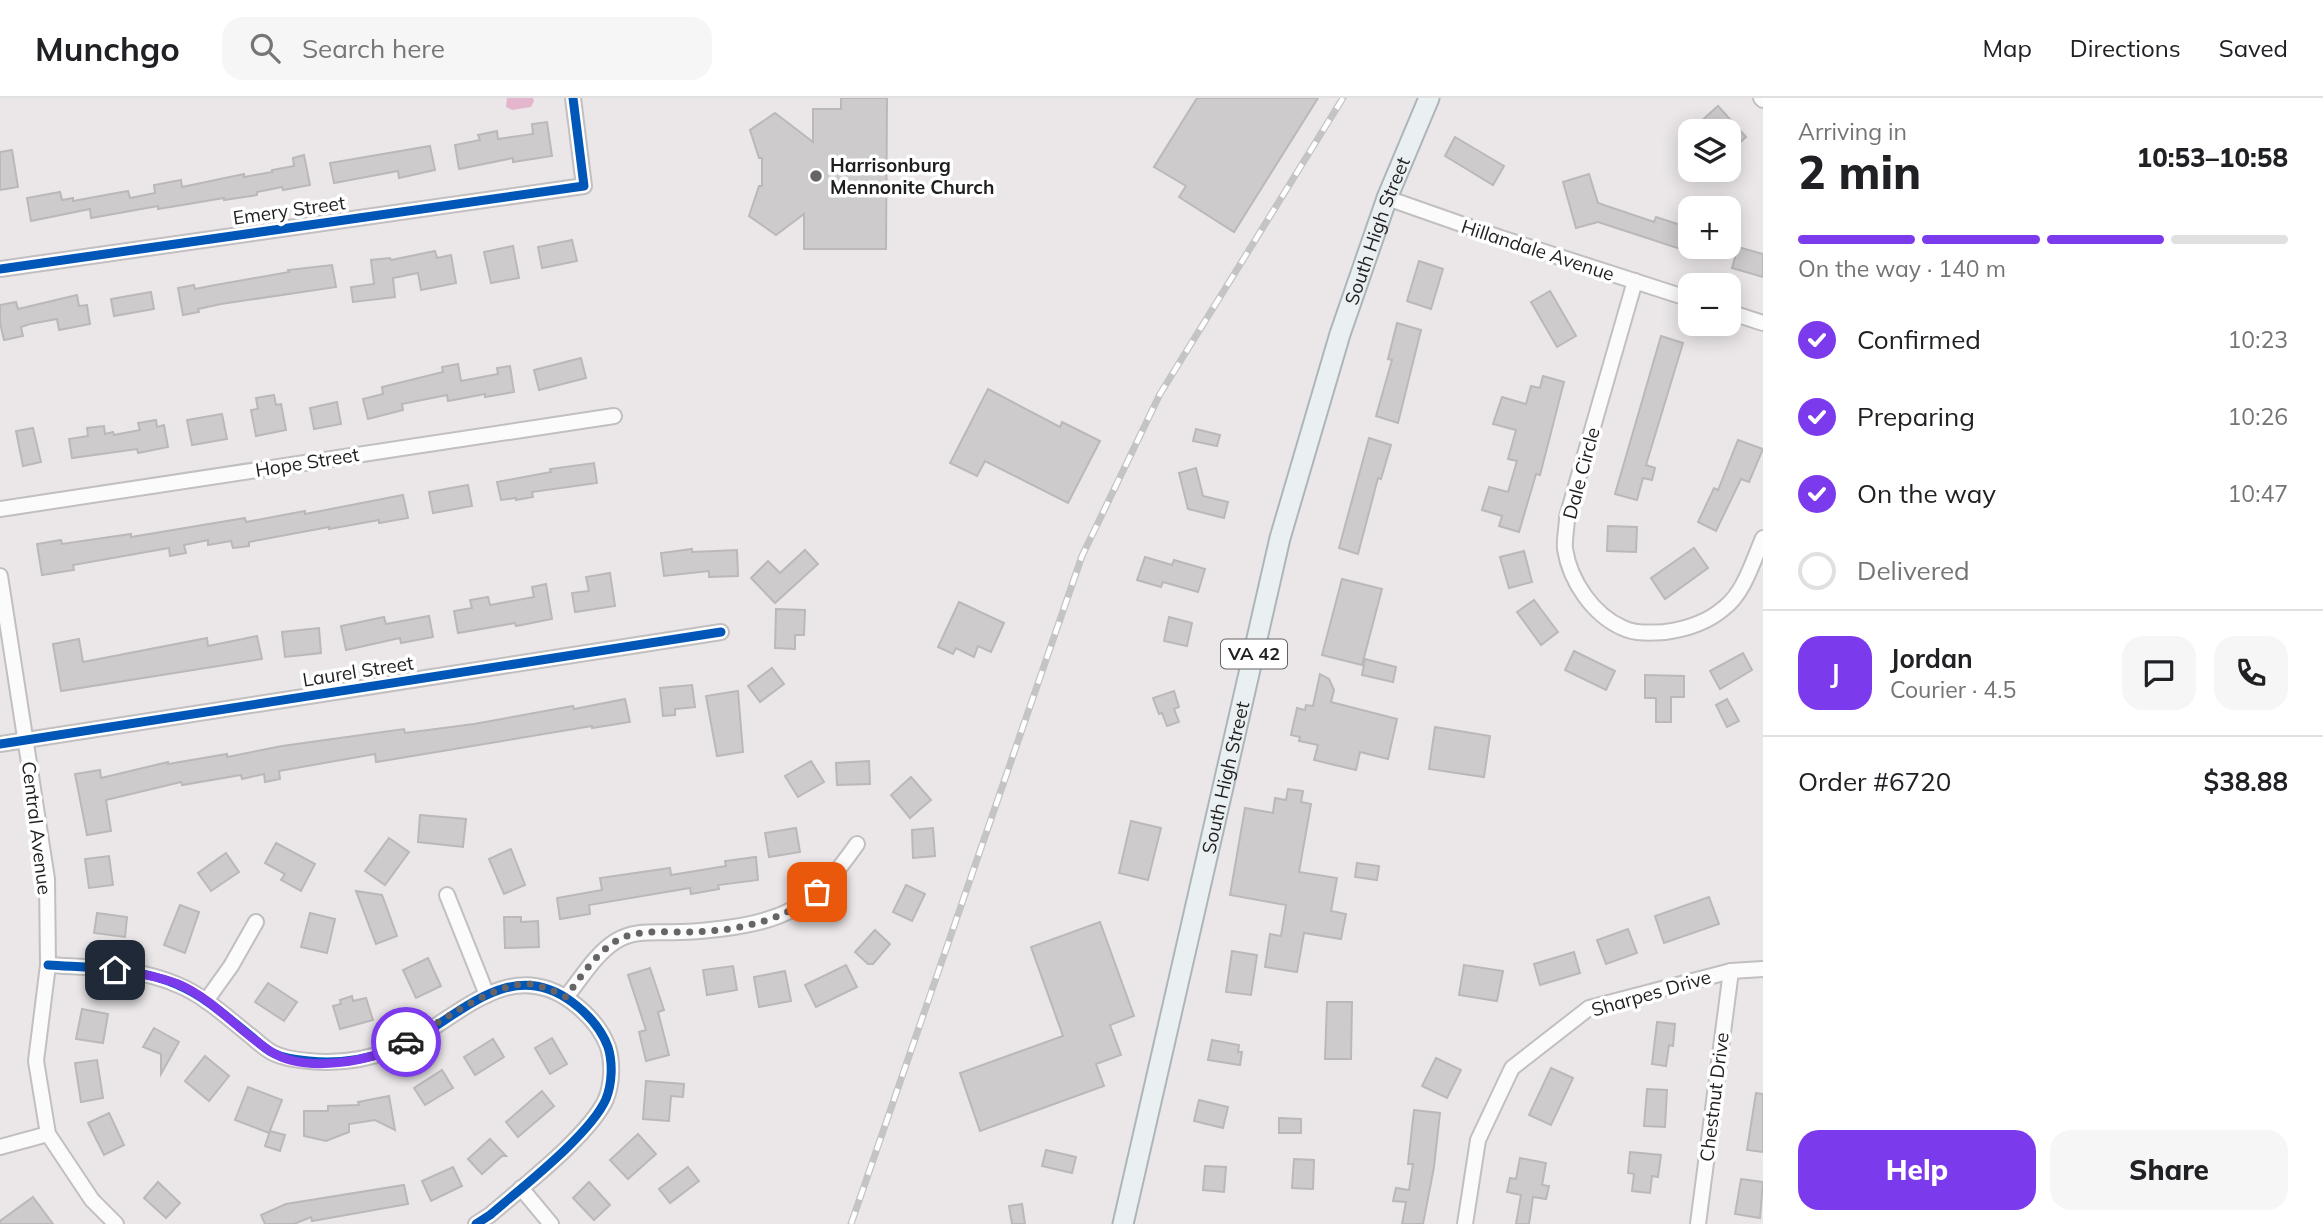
<!DOCTYPE html>
<meta charset="utf-8">
<style>
body{margin:0;font-family:Mulish,sans-serif;background:#f6f6f6;color:#202124;height:100vh;display:flex;flex-direction:column;font-size:26px;white-space:nowrap}
*{box-sizing:border-box;margin:0}
p{font-size:23px;color:#757577}
.icon{flex:none;width:38px;height:38px;fill:none;stroke:currentColor;stroke-width:2;stroke-linecap:round;stroke-linejoin:round}
.map{position:relative;flex:1;overflow:hidden}
.panel{display:flex;flex-direction:column;background:#fff;width:560px}
.panel>*{flex:none}
.fabs{position:absolute;left:1678px;top:21px;display:grid;gap:14px}
.fabs a{display:grid;place-items:center;width:63px;height:63px;border-radius:14px;background:#fff;box-shadow:0 4px 18px #0003;font-size:35px}
.pin{position:absolute;display:grid;place-items:center;width:60px;height:60px;color:#fff;margin:-30px;border-radius:14px;box-shadow:0 4px 10px #0006}
.courier{position:absolute;display:grid;place-items:center;width:70px;height:70px;margin:-35px;border:5px solid #7c3aed;border-radius:50%;background:#fff;color:#222;box-shadow:0 2px 9px #0007}
.summary em{font-style:normal;font-weight:800}
.summary div{display:flex;flex-direction:column-reverse}
.summary{display:flex;align-items:center;justify-content:space-between;height:119px;padding:0 35px}
h1{font-size:46px;font-weight:800;line-height:52px}
.bar{display:grid;grid-template-columns:repeat(4,1fr);gap:10px 7px;align-content:center;height:84px;padding:0 35px}
.bar i{height:9px;border-radius:5px;background:#e0e0e0}
.bar .current{background:#7c3aed}
.bar p{grid-column:span 4}
.line{display:flex;align-items:center;gap:18px;padding:0 35px;border-top:2px solid #e0e0e0}
.line div{flex:1}
.round{display:grid;place-items:center;flex:none;width:74px;height:74px;border-radius:21px;background:#f6f6f6}
ol{padding:0 35px;list-style:none}
li{display:flex;align-items:center;gap:21px;height:77px}
li p{margin-inline-start:auto}
li .icon{padding:7px;border-radius:50%;background:#7c3aed;color:#fff;stroke-width:4}
li:last-child{color:#757577}
li i{width:38px;height:38px;border:4px solid #e0e0e0;border-radius:50%}
.action{display:flex;gap:14px;margin-top:auto;padding:14px 35px}
.action a{flex:1;height:80px;border-radius:21px;background:#7c3aed;color:#fff;font-size:28px;font-weight:800;line-height:80px;text-align:center}
.action a+a{background:#f6f6f6;color:#202124}
header{display:flex;align-items:center;gap:42px;box-sizing:border-box;height:98px;padding:0 35px;background:#fff;border-bottom:2px solid #e0e0e0}
header strong{font-size:33px}
nav{display:flex;gap:38px;margin-inline-start:auto;font-size:24px}
.search{width:490px;height:63px;background:#f6f6f6;display:flex;align-items:center;gap:18px;box-sizing:border-box;padding:0 24px;border-radius:21px;color:#757577;font-size:26px}
main{display:flex;flex:1;min-height:0}
.map>svg:first-child{display:block}
</style>
<header>
<strong>Munchgo</strong>
<div class="search"><svg class="icon" aria-label="search" viewBox="0 0 24 24"><circle cx="10" cy="10" r="6"/><path d="M15 15l6 6"/></svg>Search here</div>
<nav><a>Map</a><a>Directions</a><a>Saved</a></nav>
</header>
<main>
<div class="map">
<svg width="1763" height="1126" viewBox="0 0 1763 1126">
<rect width="100%" height="100%" fill="#ebe7e9"/>
<polygon fill="#e3b6ce" points="507,0 533,0 534,3 531,9 512,12 506,9"/>
<g fill="#cdcbcc" stroke="#bbb8ba" stroke-width="2">
<polygon points="841,0 887,0 886,151 804,151 804,116 776,137 749,118 759,88 762,88 762,60 759,60 750,32 775,15 813,44 813,11 841,11"/>
<polygon points="1197,0 1318,0 1234,134 1179,99 1186,88 1154,69"/>
<polygon points="1718,8 1746,39 1729,55 1729,33 1706,33 1699,25"/>
<polygon points="547,24 552,58 513,64 513,60 459,71 455,47 480,42 478,37 497,33 498,41 533,36 532,26"/>
<polygon points="1455,39 1504,68 1493,87 1445,58"/>
<polygon points="430,48 435,72 399,80 398,73 334,85 330,65"/>
<polygon points="12,52 18,89 0,92 0,54"/>
<polygon points="304,57 310,87 283,92 282,89 257,94 257,97 224,102 224,100 158,111 158,108 91,120 90,111 31,123 27,100 60,94 62,102 73,100 73,103 128,93 130,100 155,95 154,87 181,82 182,89 244,76 244,79 272,74 272,72 294,68 293,60"/>
<polygon points="1589,76 1598,105 1654,124 1656,119 1690,130 1690,154 1598,124 1576,130 1563,84"/>
<polygon points="572,142 577,163 542,170 538,149"/>
<polygon points="513,148 519,180 491,185 484,154"/>
<polygon points="1738,149 1763,156 1763,179 1732,170"/>
<polygon points="435,153 437,160 451,157 456,185 421,192 418,175 393,180 395,199 353,204 351,189 374,186 371,162 390,160 391,162"/>
<polygon points="1419,163 1443,171 1431,211 1407,203"/>
<polygon points="332,167 336,189 221,206 198,211 199,214 183,217 178,190 194,187 195,191 210,188 289,174 288,172"/>
<polygon points="1550,193 1576,238 1557,249 1531,204"/>
<polygon points="151,194 154,211 114,218 111,201"/>
<polygon points="77,197 79,208 87,207 90,226 59,232 57,221 30,226 21,229 23,238 4,242 0,225 0,207 16,204 18,211"/>
<polygon points="1397,225 1421,232 1398,325 1376,318 1392,262 1388,261"/>
<polygon points="1661,238 1683,245 1646,367 1655,370 1652,382 1643,380 1637,402 1615,396"/>
<polygon points="581,260 586,280 539,292 534,272"/>
<polygon points="458,266 461,283 498,276 497,270 510,268 514,294 485,299 485,296 448,303 447,297 402,306 403,312 368,321 363,301 383,296 382,289 443,274 442,269"/>
<polygon points="1543,278 1564,284 1540,377 1536,376 1519,434 1499,428 1502,418 1482,412 1489,389 1508,394 1517,363 1508,361 1516,332 1493,326 1502,299 1526,306 1531,288 1540,290"/>
<polygon points="988,291 1060,329 1062,324 1100,343 1068,405 985,363 977,378 950,365"/>
<polygon points="274,297 276,307 281,306 286,332 256,338 251,312 258,311 256,300"/>
<polygon points="337,304 341,326 314,331 310,310"/>
<polygon points="222,316 227,341 192,347 187,322"/>
<polygon points="156,322 157,329 164,327 168,349 138,355 137,351 72,360 69,341 88,338 87,330 104,328 105,336 113,334 114,337 140,332 138,325"/>
<polygon points="33,330 41,364 23,368 16,333"/>
<polygon points="1196,331 1220,337 1217,348 1193,343"/>
<polygon points="1369,340 1391,347 1381,381 1378,380 1358,456 1339,450"/>
<polygon points="1738,342 1763,351 1749,384 1741,381 1716,433 1698,424 1714,390 1718,392"/>
<polygon points="594,365 597,385 532,394 533,399 516,402 516,400 501,402 497,384 551,374 550,371"/>
<polygon points="1196,370 1203,398 1228,404 1224,420 1188,411 1179,375"/>
<polygon points="468,387 472,408 433,415 429,394"/>
<polygon points="403,397 408,420 379,425 379,422 329,431 329,429 249,444 249,448 233,450 231,443 208,447 208,442 184,447 186,455 170,458 169,450 73,467 74,472 42,477 37,446 61,442 62,446 131,436 131,439 245,420 246,424 305,413 305,416"/>
<polygon points="1608,428 1637,429 1636,454 1607,453"/>
<polygon points="1694,450 1708,470 1665,501 1651,480"/>
<polygon points="692,451 692,454 737,452 738,478 709,479 709,473 664,478 661,455"/>
<polygon points="805,452 818,466 775,505 751,480 768,463 780,475"/>
<polygon points="1524,453 1532,484 1509,490 1500,459"/>
<polygon points="1145,459 1172,467 1174,462 1205,471 1198,494 1163,484 1161,489 1137,482"/>
<polygon points="610,475 615,508 575,514 572,495 589,493 586,479"/>
<polygon points="1342,481 1382,491 1362,567 1322,557"/>
<polygon points="546,486 552,521 516,528 515,525 458,535 454,513 472,510 470,502 488,499 490,507 534,499 532,489"/>
<polygon points="1534,502 1558,534 1541,547 1517,514"/>
<polygon points="959,504 1004,525 991,554 978,548 974,559 956,550 953,556 938,549"/>
<polygon points="776,511 805,512 804,537 795,537 795,551 775,550"/>
<polygon points="429,518 433,539 401,545 400,540 346,552 341,528 384,519 386,526"/>
<polygon points="1169,519 1192,525 1187,548 1164,543"/>
<polygon points="319,530 321,555 285,559 282,534"/>
<polygon points="257,538 262,561 61,593 53,546 79,541 83,564 207,540 208,548"/>
<polygon points="1574,553 1615,573 1606,592 1565,572"/>
<polygon points="1743,555 1752,572 1720,591 1710,573"/>
<polygon points="1365,561 1396,569 1393,584 1362,577"/>
<polygon points="772,570 784,586 760,604 748,588"/>
<polygon points="1320,576 1329,581 1334,592 1331,604 1397,621 1388,661 1360,654 1356,672 1314,662 1318,647 1299,643 1300,639 1291,637 1297,610 1305,612 1306,607 1313,608"/>
<polygon points="1645,577 1684,578 1684,599 1671,599 1671,624 1656,624 1656,600 1645,600"/>
<polygon points="692,587 695,609 675,611 675,617 663,618 660,590"/>
<polygon points="738,593 743,654 717,658 706,598"/>
<polygon points="1174,593 1179,609 1174,611 1179,624 1167,628 1162,615 1159,616 1153,600"/>
<polygon points="625,601 630,624 592,630 592,628 376,664 375,656 279,673 280,681 265,684 264,676 242,681 241,677 182,687 181,684 106,702 111,733 87,737 75,676 100,672 101,680 168,664 168,666 227,656 227,659 282,648 404,631 405,635 474,626 573,608 574,611"/>
<polygon points="1727,601 1739,623 1727,629 1716,607"/>
<polygon points="1435,629 1490,638 1484,679 1429,671"/>
<polygon points="811,663 824,684 798,699 785,678"/>
<polygon points="869,663 870,686 837,687 836,665"/>
<polygon points="911,679 931,702 910,720 891,697"/>
<polygon points="1288,691 1303,693 1301,704 1311,706 1299,774 1337,780 1331,813 1346,816 1341,841 1304,835 1297,874 1265,869 1270,836 1281,838 1286,807 1230,797 1245,710 1273,715 1275,700 1286,702"/>
<polygon points="420,717 466,721 463,749 418,744"/>
<polygon points="1131,723 1161,730 1148,782 1119,775"/>
<polygon points="796,730 800,754 769,759 765,735"/>
<polygon points="933,730 935,758 913,760 912,732"/>
<polygon points="389,740 409,754 385,787 365,773"/>
<polygon points="276,745 315,766 301,793 281,782 285,776 265,765"/>
<polygon points="511,751 525,787 504,796 489,761"/>
<polygon points="226,755 239,774 211,793 198,775"/>
<polygon points="109,758 113,787 89,790 85,761"/>
<polygon points="756,759 758,782 718,787 719,791 691,796 690,790 589,807 590,816 560,821 557,800 602,792 600,780 670,770 671,777 726,768 725,763"/>
<polygon points="1357,765 1379,768 1377,782 1355,779"/>
<polygon points="906,787 925,796 912,823 893,814"/>
<polygon points="356,793 382,797 397,838 376,846"/>
<polygon points="1709,799 1719,826 1664,845 1655,818"/>
<polygon points="180,807 199,814 185,855 164,847"/>
<polygon points="97,815 127,819 125,839 94,835"/>
<polygon points="310,815 335,821 327,855 301,849"/>
<polygon points="504,819 521,819 521,824 538,823 539,849 505,850"/>
<polygon points="1100,824 1134,918 1110,927 1121,957 1096,966 1104,988 980,1033 960,975 1063,938 1031,849"/>
<polygon points="1628,831 1637,855 1606,866 1597,842"/>
<polygon points="875,832 890,846 873,866 868,866 855,854"/>
<polygon points="1232,853 1257,857 1251,897 1226,894"/>
<polygon points="1574,854 1580,875 1540,887 1534,866"/>
<polygon points="428,860 441,888 416,900 403,872"/>
<polygon points="846,867 857,889 816,909 805,887"/>
<polygon points="1464,867 1503,873 1497,903 1459,897"/>
<polygon points="733,868 737,892 707,897 703,872"/>
<polygon points="650,870 664,912 658,914 669,957 646,963 639,934 646,932 628,877"/>
<polygon points="785,873 791,903 759,909 754,879"/>
<polygon points="268,885 297,904 284,923 255,904"/>
<polygon points="352,898 353,903 366,900 373,922 340,931 333,908 341,906 340,902"/>
<polygon points="1327,904 1352,904 1351,961 1325,961"/>
<polygon points="82,911 108,916 103,945 76,941"/>
<polygon points="1657,924 1675,926 1673,948 1669,947 1666,968 1652,966"/>
<polygon points="154,930 179,944 161,976 161,956 143,949"/>
<polygon points="552,940 567,966 550,976 535,950"/>
<polygon points="493,941 504,959 475,977 464,959"/>
<polygon points="1212,942 1239,947 1238,954 1242,954 1240,967 1208,962"/>
<polygon points="205,958 229,978 209,1003 185,983"/>
<polygon points="1436,960 1461,972 1447,1000 1422,988"/>
<polygon points="97,962 103,1000 81,1004 75,965"/>
<polygon points="1551,970 1573,980 1551,1027 1529,1017"/>
<polygon points="442,972 453,990 425,1007 414,990"/>
<polygon points="646,983 684,986 683,999 671,998 669,1023 643,1021"/>
<polygon points="248,989 282,1002 269,1035 235,1022"/>
<polygon points="1647,991 1667,992 1665,1029 1644,1028"/>
<polygon points="542,993 554,1008 518,1039 506,1024"/>
<polygon points="1756,995 1763,996 1763,1054 1747,1052"/>
<polygon points="389,998 395,1032 375,1022 349,1026 349,1034 326,1043 304,1038 304,1013 328,1013 328,1008 359,1007 358,1004"/>
<polygon points="1199,1002 1228,1009 1223,1030 1194,1023"/>
<polygon points="1414,1012 1440,1015 1434,1069 1423,1126 1402,1126 1406,1104 1393,1103 1396,1090 1409,1092 1413,1066 1408,1066"/>
<polygon points="109,1015 124,1047 104,1057 88,1025"/>
<polygon points="1279,1020 1301,1021 1301,1035 1279,1035"/>
<polygon points="270,1033 285,1037 280,1053 265,1048"/>
<polygon points="638,1036 656,1056 628,1081 610,1062"/>
<polygon points="490,1041 506,1058 502,1058 482,1076 468,1061"/>
<polygon points="1046,1052 1076,1059 1072,1075 1042,1068"/>
<polygon points="1630,1054 1661,1057 1658,1079 1652,1078 1650,1095 1632,1093 1634,1076 1628,1075"/>
<polygon points="1520,1060 1546,1065 1542,1087 1549,1088 1546,1101 1533,1099 1529,1126 1516,1126 1521,1097 1507,1094 1510,1080 1516,1081"/>
<polygon points="1294,1061 1314,1062 1313,1091 1292,1090"/>
<polygon points="1205,1068 1226,1069 1224,1094 1203,1092"/>
<polygon points="453,1069 462,1088 431,1103 422,1083"/>
<polygon points="688,1069 699,1083 670,1105 659,1091"/>
<polygon points="1741,1081 1763,1084 1760,1120 1735,1116"/>
<polygon points="158,1084 180,1105 166,1120 144,1100"/>
<polygon points="589,1084 610,1107 594,1122 573,1100"/>
<polygon points="404,1087 408,1106 312,1123 311,1119 294,1126 265,1126 261,1117 286,1106"/>
<polygon points="33,1099 53,1126 0,1126 0,1123"/>
<polygon points="1022,1106 1025,1126 1012,1126 1009,1108"/>
</g>
<g fill="none" stroke-linecap="round" stroke-linejoin="round">
<defs>
<g id="minor">
<polyline points="1761,0 1763,2"/>
<polyline points="1387,100 1501,140 1690,201"/>
<polyline points="0,171 584,88 573,0"/>
<path d="M1635 183 1567 419C1567 429 1564 441 1565 451 1570 483 1593 517 1623 530 1635 536 1652 535 1665 534 1687 531 1707 525 1724 510 1744 495 1753 463 1763 440"/>
<polyline points="1729,214 1763,225"/>
<polyline points="0,411 614,318"/>
<polyline points="0,478 47,781 48,867 36,963 48,1036 92,1102 116,1126"/>
<polyline points="0,646 721,534"/>
<polyline points="447,797 487,897"/>
<path d="M48 867C91 870 138 869 178 887 205 898 229 921 252 939 258 944 265 951 273 955 283 960 297 962 309 963 337 966 365 962 392 952 452 929 505 854 572 904 588 916 601 930 608 949 613 965 612 986 606 1001 590 1037 521 1090 490 1117L476 1126"/>
<path d="M566 899C581 881 595 856 616 843 635 831 658 835 679 834 695 834 711 832 727 830 795 821 818 801 857 746"/>
<polyline points="206,903 231,868 256,824"/>
<polyline points="0,1049 48,1036"/>
<polyline points="521,1090 551,1126"/>
<polyline points="1465,1126 1478,1042 1512,970 1589,910 1731,873 1763,871"/>
<polyline points="1698,1126 1731,873"/>
</g>
<g id="major">
<path id="s1" d="M1123 1126 1280 440 1340 236 1387 100 1429 0"/>
</g>
</defs>
<use href="#minor" stroke="#c2bfc0" stroke-width="18"/>
<use href="#major" stroke="#acb6ba" stroke-width="23"/>
<use href="#minor" stroke="#fcfbfc" stroke-width="14"/>
<use href="#major" stroke="#eaf0f2" stroke-width="19"/>
<defs>
<polyline id="rail" points="851,1126 1082,458 1160,296 1343,0"/>
</defs>
<use href="#rail" stroke="#c5c4c4" stroke-width="7"/>
<use href="#rail" stroke="#fff" stroke-width="4.5" stroke-dasharray="13" stroke-linecap="butt"/>
<defs>
<g id="cycleway">
<polyline points="0,171 584,88 573,0"/>
<polyline points="0,646 721,534"/>
<path d="M48 867C91 870 138 869 178 887 205 898 229 921 252 939 258 944 265 951 273 955 283 960 297 962 309 963 337 966 365 962 392 952 452 929 505 854 572 904 588 916 601 930 608 949 613 965 612 986 606 1001 590 1037 521 1090 490 1117L476 1126"/>
</g>
</defs>
<use href="#cycleway" stroke="#fff" stroke-width="13"/>
<use href="#cycleway" stroke="#0057b8" stroke-width="9"/>
</g>
<g fill="none" stroke-linecap="round" stroke-linejoin="round">
<path stroke="#676466" stroke-width="7" stroke-dasharray="0 12.6" d="M406 944C436 927 496 883 530 886 543 888 554 893 566 899 580 880 596 855 616 843 638 830 667 835 691 834 734 833 784 824 817 794"/>
<path stroke="#7c3aed" stroke-width="9" d="M115 872C136 875 158 878 178 886 213 901 239 933 270 953 304 976 373 964 406 944"/>
</g>
<circle fill="#676466" stroke="#fff" stroke-width="2.5" cx="816" cy="78" r="7"/>
<g text-anchor="middle" stroke-width="7" stroke-linejoin="round" paint-order="stroke">
<rect fill="#fff" stroke="#636262" stroke-width="2" x="1221" y="541.5" width="66" height="29" rx="5"/>
<g font-size="18" font-weight="bold" fill="#201e1f">
<text x="1254" y="562">VA 42</text>
</g>
<g font-size="19" font-weight="bold" fill="#201e1f" stroke="#fff" text-anchor="start">
<text x="830" y="74">Harrisonburg<tspan x="830" dy="22">Mennonite Church</tspan></text>
</g>
<g font-size="19" fill="#201e1f" stroke="#fff">
<text transform="translate(289 112) rotate(-8)" y="7">Emery Street</text>
<text dy="7" stroke="none"><textPath href="#s1" startOffset="1026">South High Street</textPath></text>
<text transform="translate(1538 152) rotate(18)" y="7">Hillandale Avenue</text>
<text transform="translate(307 364) rotate(-9)" y="7">Hope Street</text>
<text transform="translate(1581 375) rotate(-75)" y="7">Dale Circle</text>
<text transform="translate(358 573) rotate(-9)" y="7">Laurel Street</text>
<text dy="7" stroke="none"><textPath href="#s1" startOffset="458">South High Street</textPath></text>
<text transform="translate(37 730) rotate(83)" y="7">Central Avenue</text>
<text transform="translate(1651 895) rotate(-16)" y="7">Sharpes Drive</text>
<text transform="translate(1714 999) rotate(-83)" y="7">Chestnut Drive</text>
</g>
</g>
</svg>
<div class="fabs">
<a><svg class="icon" aria-label="layers" viewBox="0 0 24 24"><path d="M12 4l9 5-9 5-9-5zM3 14l9 5 9-5"/></svg></a>
<a>+</a>
<a>−</a>
</div>
<div class="pin" style="left:817px;top:794px;background:#ea580c"><svg class="icon" aria-label="bag" viewBox="0 0 24 24"><path d="M5 8h14l-1 12H6zM9 8a3 3 0 0 1 6 0"/></svg></div>
<div class="pin" style="left:115px;top:872px;background:#1f2937"><svg class="icon" aria-label="home" viewBox="0 0 24 24"><path d="M3 11l9-7 9 7M6 9v11h12V9"/></svg></div>
<div class="courier" style="left:406px;top:944px"><svg class="icon" aria-label="car" viewBox="0 0 24 24"><path d="M5 17H2v-5l4-1 3-4h7l3 4 3 1v5h-3M9 17h6M6 11h13"/><circle cx="7" cy="17" r="2"/><circle cx="17" cy="17" r="2"/></svg></div>
</div>
<section class="panel">
<div class="summary"><div><h1>2 min</h1><p>Arriving in</p></div><em>10:53–10:58</em></div>
<div class="bar"><i class="current"></i><i class="current"></i><i class="current"></i><i></i><p>On the way · 140 m</p></div>
<ol>
<li><svg class="icon" aria-label="check" viewBox="0 0 24 24"><path d="M5 12l5 5 9-10"/></svg>Confirmed<p>10:23</p></li>
<li><svg class="icon" aria-label="check" viewBox="0 0 24 24"><path d="M5 12l5 5 9-10"/></svg>Preparing<p>10:26</p></li>
<li><svg class="icon" aria-label="check" viewBox="0 0 24 24"><path d="M5 12l5 5 9-10"/></svg>On the way<p>10:47</p></li>
<li><i></i>Delivered</li>
</ol>
<div class="line" style="height:126px"><b class="round" style="background:#7c3aed;color:#fff">J</b><div><b>Jordan</b><p>Courier · 4.5</p></div><a class="round"><svg class="icon" aria-label="chat" viewBox="0 0 24 24"><path d="M4 5h16v11H9l-5 4z"/></svg></a><a class="round"><svg class="icon" aria-label="phone" viewBox="0 0 24 24"><path d="M5 4h4l2 5-3 2q2 4 5 5l2-3 5 2v4C11 20 4 13 5 4z"/></svg></a></div>
<div class="line" style="height:91px"><div>Order #6720</div><b>$38.88</b></div>
<div class="action"><a>Help</a><a>Share</a></div>
</section>
</main>
